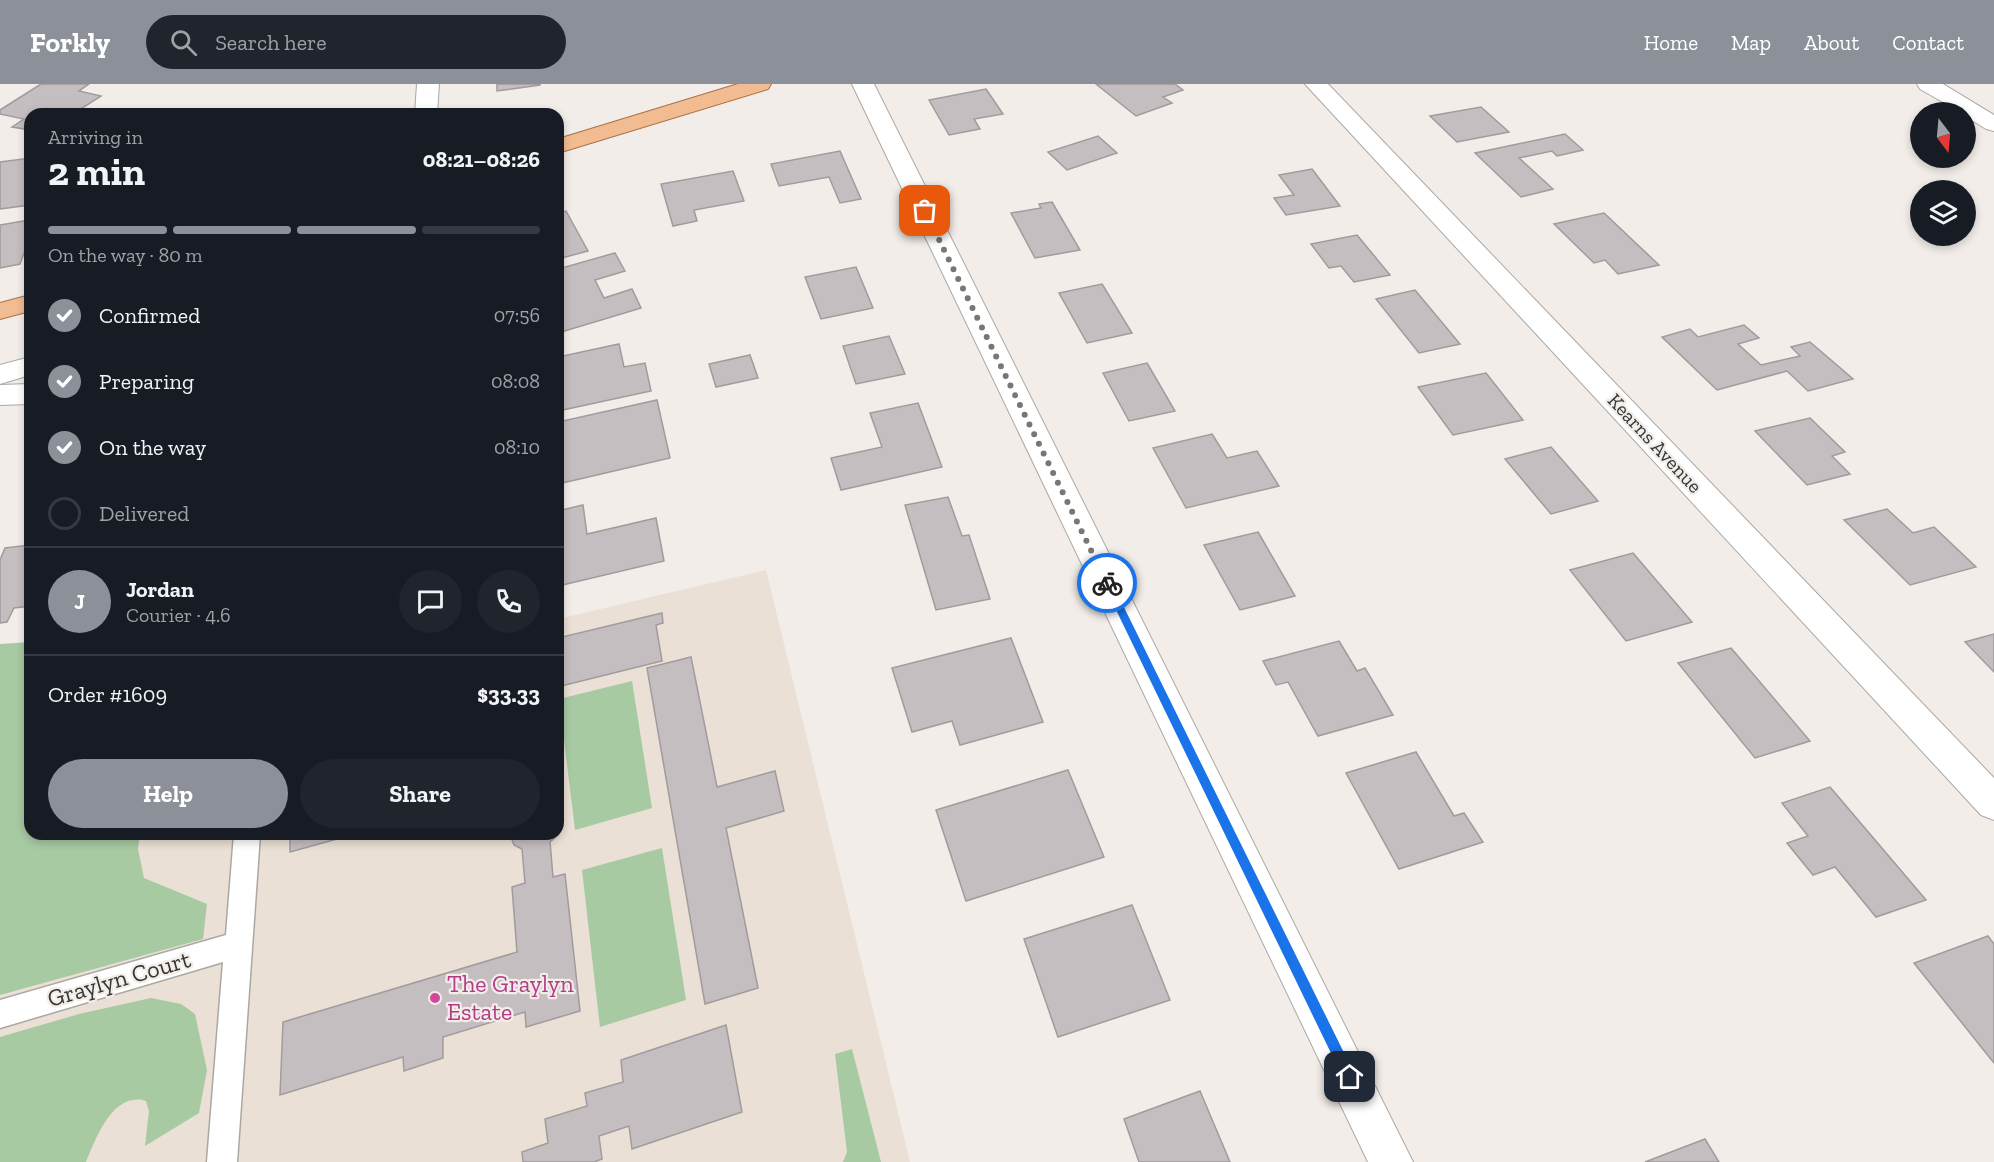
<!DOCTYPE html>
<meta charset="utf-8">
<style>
body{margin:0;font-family:"Zilla Slab",serif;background:#20242c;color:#f1f3f6;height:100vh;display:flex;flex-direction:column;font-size:22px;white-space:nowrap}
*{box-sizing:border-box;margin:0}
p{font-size:20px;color:#9ea1a6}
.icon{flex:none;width:33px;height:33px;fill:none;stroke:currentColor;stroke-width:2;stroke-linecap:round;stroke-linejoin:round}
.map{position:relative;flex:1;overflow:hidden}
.panel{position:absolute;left:24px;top:24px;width:540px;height:732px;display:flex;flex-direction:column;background:#171b24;border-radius:18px;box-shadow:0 3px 9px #0003}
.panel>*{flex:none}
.needle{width:39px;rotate:164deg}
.buttons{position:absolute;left:1910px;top:18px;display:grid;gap:12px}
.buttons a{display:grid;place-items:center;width:66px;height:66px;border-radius:50%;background:#171b24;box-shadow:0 3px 9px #0003;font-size:30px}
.pin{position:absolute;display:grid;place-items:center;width:51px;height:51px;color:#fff;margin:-26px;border-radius:12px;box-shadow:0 3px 9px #0006}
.courier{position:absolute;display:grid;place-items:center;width:60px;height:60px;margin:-30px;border:4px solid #1a73e8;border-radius:50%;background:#fff;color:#222;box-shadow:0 2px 8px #0007}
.headline em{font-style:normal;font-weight:700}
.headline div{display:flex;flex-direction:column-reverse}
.headline{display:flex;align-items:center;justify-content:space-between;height:102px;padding:0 24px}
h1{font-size:39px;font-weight:700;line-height:45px}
.bar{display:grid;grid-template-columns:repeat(4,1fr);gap:9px 6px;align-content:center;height:72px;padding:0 24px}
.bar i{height:8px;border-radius:4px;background:#363941}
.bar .on{background:#8c9099}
.bar p{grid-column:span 4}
.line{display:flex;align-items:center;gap:15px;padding:0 24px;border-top:2px solid #363941}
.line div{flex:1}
.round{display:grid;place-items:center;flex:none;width:63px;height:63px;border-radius:32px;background:#20242c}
ol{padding:0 24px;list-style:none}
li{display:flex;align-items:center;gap:18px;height:66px}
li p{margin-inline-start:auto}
li .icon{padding:6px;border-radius:50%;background:#8c9099;color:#fff;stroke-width:4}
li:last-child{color:#9ea1a6}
li i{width:33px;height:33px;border:3px solid #363941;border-radius:50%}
.cta{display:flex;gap:12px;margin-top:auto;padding:12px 24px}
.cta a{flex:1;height:69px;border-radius:36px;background:#8c9099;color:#fff;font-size:24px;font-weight:700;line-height:69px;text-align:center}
.cta a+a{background:#20242c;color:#f1f3f6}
header{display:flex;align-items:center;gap:36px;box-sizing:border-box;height:84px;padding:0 30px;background:#8c9099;color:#fff}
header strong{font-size:28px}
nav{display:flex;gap:33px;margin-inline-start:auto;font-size:21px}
.search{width:420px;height:54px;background:#20242c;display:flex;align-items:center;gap:15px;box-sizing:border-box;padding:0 21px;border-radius:33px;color:#9ea1a6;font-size:22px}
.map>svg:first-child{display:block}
</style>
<header>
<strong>Forkly</strong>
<div class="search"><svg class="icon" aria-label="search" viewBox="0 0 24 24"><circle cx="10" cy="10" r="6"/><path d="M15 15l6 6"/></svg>Search here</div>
<nav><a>Home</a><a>Map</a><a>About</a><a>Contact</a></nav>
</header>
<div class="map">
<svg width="1994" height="1078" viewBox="0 0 1994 1078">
<rect width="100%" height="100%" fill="#f2ede8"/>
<polygon fill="#eae0d5" points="766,486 910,1078 0,1078 0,703 30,750 558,750 558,535"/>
<g fill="#a7caa3">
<polygon points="30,558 30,750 140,750 138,765 144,794 207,820 203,855 0,911 0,560"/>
<polygon points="632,597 652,724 575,746 559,615"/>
<polygon points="662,764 686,916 600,943 582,786"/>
<path d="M151 914 181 920 195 930 207 986 199 1029 145 1062 149 1027 146 1017C113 1007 96 1054 86 1078H0V953L79 930Z"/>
<polygon points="852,965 881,1078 843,1078 847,1068 835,970"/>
</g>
<g fill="#c5bec0" stroke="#a19b9d" stroke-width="1.5">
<polygon points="41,0 89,0 79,7 101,12 73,30 30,30 30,46 12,43 24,35 0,30 0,26"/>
<polygon points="497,0 540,0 540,1 497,7"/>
<polygon points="1096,0 1175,0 1183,6 1163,13 1172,19 1136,32"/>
<polygon points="986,5 1003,30 974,35 980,45 949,51 929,16"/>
<polygon points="1481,23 1509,48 1457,58 1430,32"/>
<polygon points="1565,50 1583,66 1557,72 1552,67 1519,74 1553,105 1521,113 1475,69"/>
<polygon points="1098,52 1117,69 1067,86 1048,68"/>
<polygon points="840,67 861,115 840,119 829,93 779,102 771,80"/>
<polygon points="30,74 30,121 0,125 0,78"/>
<polygon points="1312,85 1340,122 1286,131 1274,114 1294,111 1279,91"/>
<polygon points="733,87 744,117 694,126 697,137 673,142 661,100"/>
<polygon points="1052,118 1080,166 1035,174 1011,129 1041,124 1039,120"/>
<polygon points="566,127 588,167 558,175 558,129"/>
<polygon points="1604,129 1659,181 1618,190 1605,176 1594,179 1554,140"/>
<polygon points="30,136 30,153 20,180 0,184 0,141"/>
<polygon points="1357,151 1390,191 1354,198 1341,182 1329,184 1311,160"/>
<polygon points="615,169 625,187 595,196 604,214 632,205 641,224 558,249 558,185"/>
<polygon points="856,183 873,224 821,235 805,193"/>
<polygon points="1102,200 1132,249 1087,259 1059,209"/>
<polygon points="1415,206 1460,260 1419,269 1376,215"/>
<polygon points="1744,241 1759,254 1738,260 1761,281 1800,272 1791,263 1810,258 1853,295 1808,307 1787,287 1717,306 1662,253 1690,245 1698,253"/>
<polygon points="889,252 905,290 856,300 843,262"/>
<polygon points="619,260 624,283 645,279 651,307 558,327 558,273"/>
<polygon points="750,271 758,294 716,303 709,280"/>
<polygon points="1147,279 1175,327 1129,337 1103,289"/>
<polygon points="1486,289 1523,336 1453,351 1418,303"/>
<polygon points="657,316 670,374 558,400 558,338"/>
<polygon points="918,319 942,383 841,406 831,374 882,363 870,329"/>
<polygon points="1810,334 1845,368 1832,372 1850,390 1807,401 1755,347"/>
<polygon points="1212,350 1227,374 1257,367 1279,402 1186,424 1153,364"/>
<polygon points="1551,363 1598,417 1551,430 1505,375"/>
<polygon points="948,413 962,452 969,451 990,515 936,526 905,421"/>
<polygon points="583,421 587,450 656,434 664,477 558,502 558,427"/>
<polygon points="1887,425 1913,449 1934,443 1976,483 1910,501 1844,436"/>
<polygon points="1258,448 1295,512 1240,526 1204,461"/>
<polygon points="30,461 30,522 14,524 7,538 0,539 0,476 5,464"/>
<polygon points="1633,469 1692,538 1626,557 1570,486"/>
<polygon points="662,529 663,539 656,541 662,577 561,602 558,554"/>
<polygon points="1994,550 1994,588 1965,558"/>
<polygon points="1011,554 1043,638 960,661 952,637 912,648 892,584"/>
<polygon points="1339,557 1357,587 1365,584 1393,631 1318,652 1288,598 1276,601 1263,577"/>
<polygon points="1731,564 1810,657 1755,674 1678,579"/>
<polygon points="691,573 717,703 775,687 784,727 726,744 758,904 705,920 647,584"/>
<polygon points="1416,668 1454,732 1464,729 1483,758 1399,785 1346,689"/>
<polygon points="1068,686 1104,773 966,817 936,726"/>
<polygon points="1830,703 1926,816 1876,833 1835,783 1813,791 1787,759 1808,752 1782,719"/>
<polygon points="558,730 561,742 558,751 550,758 553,793 565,790 580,927 526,943 525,928 443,953 443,974 404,987 403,973 280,1011 283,938 517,868 512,803 525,799 522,765 514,761 510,750 558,750"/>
<polygon points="290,750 355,750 290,768"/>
<polygon points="1132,821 1170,916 1058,953 1024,855"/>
<polygon points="1988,852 1994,860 1994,979 1914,879"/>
<polygon points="726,941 742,1028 632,1065 629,1042 599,1052 602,1075 594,1078 523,1078 522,1068 548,1059 545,1035 587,1022 585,1009 623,998 621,976"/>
<polygon points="1200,1007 1230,1078 1139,1078 1124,1035"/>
<polygon points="1705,1055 1719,1078 1645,1078"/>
</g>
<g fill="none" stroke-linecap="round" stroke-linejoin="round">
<defs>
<polygon id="lane" points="234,750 260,750 237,1078 207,1078 223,878 0,944 0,916 226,851"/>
<g id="street">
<polygon points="417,0 439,0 437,30 415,30"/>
<polygon points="852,0 874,0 1413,1078 1368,1078"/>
<polygon points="1305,0 1328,0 1994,694 1994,736 1981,731"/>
<polygon points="1917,0 1943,0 1994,31 1994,47 1986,45 1965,32 1965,28 1960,28 1920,5"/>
<polygon points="30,273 30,291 0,300 0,281"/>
<polygon points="30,300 30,320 0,321 0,301"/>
</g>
<g id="primary">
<polygon points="738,0 771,0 768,5 558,69 558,55"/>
<polygon points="30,211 30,227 0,235 0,219"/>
</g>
</defs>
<use href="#lane" stroke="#aca7a3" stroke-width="3"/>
<use href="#street" stroke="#aca7a3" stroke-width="2"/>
<use href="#primary" stroke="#ab7042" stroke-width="2"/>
<use href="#lane" fill="#fff" fill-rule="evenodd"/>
<use href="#street" fill="#fff" fill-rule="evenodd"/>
<use href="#primary" fill="#f2bc92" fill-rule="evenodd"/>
</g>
<polygon fill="#1a73e8" points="1107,495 1112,499 1354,989 1356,993 1354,998 1350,1000 1345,998 1103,499"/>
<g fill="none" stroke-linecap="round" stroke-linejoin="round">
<polyline stroke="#797673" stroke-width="6" stroke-dasharray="0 10.8" points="925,127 1107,499"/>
</g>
<circle fill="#d1479c" stroke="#f2ede8" stroke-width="2" cx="435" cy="914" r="6"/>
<g text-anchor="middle" stroke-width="4.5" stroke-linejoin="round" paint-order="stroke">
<g font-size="20" fill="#383634" stroke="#f2ede8">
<text transform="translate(1655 359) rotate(47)" y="7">Kearns Avenue</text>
</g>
<g font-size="24" fill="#383634" stroke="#f2ede8">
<text transform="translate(119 895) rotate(-16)" y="8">Graylyn Court</text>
</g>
<g font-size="24" fill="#b23c85" stroke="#f2ede8" text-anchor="start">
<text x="447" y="908">The Graylyn<tspan x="447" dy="28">Estate</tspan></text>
</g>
</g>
</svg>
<div class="buttons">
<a><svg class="needle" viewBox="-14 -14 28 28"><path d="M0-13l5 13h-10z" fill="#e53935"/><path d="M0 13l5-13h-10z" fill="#9ea1a6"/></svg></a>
<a><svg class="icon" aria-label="layers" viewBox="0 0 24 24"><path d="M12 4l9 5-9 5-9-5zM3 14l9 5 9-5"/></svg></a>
</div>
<div class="pin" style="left:925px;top:127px;background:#ea580c"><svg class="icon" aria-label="bag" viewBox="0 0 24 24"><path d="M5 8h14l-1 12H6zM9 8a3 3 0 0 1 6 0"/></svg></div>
<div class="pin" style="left:1350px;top:993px;background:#1f2937"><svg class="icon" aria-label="home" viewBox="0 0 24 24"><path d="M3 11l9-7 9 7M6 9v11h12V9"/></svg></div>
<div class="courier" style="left:1107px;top:499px"><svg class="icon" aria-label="bike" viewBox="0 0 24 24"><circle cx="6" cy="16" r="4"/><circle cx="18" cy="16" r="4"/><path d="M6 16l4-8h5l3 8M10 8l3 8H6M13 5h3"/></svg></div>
<section class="panel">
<div class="headline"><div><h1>2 min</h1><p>Arriving in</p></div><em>08:21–08:26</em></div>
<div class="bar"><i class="on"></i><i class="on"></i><i class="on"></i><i></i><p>On the way · 80 m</p></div>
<ol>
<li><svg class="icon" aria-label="check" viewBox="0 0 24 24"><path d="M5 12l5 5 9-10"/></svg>Confirmed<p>07:56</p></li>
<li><svg class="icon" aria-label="check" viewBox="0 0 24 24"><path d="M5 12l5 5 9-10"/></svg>Preparing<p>08:08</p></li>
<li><svg class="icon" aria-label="check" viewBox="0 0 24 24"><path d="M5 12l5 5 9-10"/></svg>On the way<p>08:10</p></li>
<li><i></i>Delivered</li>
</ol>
<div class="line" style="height:108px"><b class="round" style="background:#8c9099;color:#fff">J</b><div><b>Jordan</b><p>Courier · 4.6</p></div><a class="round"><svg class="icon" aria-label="chat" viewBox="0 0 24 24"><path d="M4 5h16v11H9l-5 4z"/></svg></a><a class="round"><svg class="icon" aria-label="phone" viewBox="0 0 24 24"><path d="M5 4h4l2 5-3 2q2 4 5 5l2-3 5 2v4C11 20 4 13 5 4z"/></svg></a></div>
<div class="line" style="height:78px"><div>Order #1609</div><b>$33.33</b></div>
<div class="cta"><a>Help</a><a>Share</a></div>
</section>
</div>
